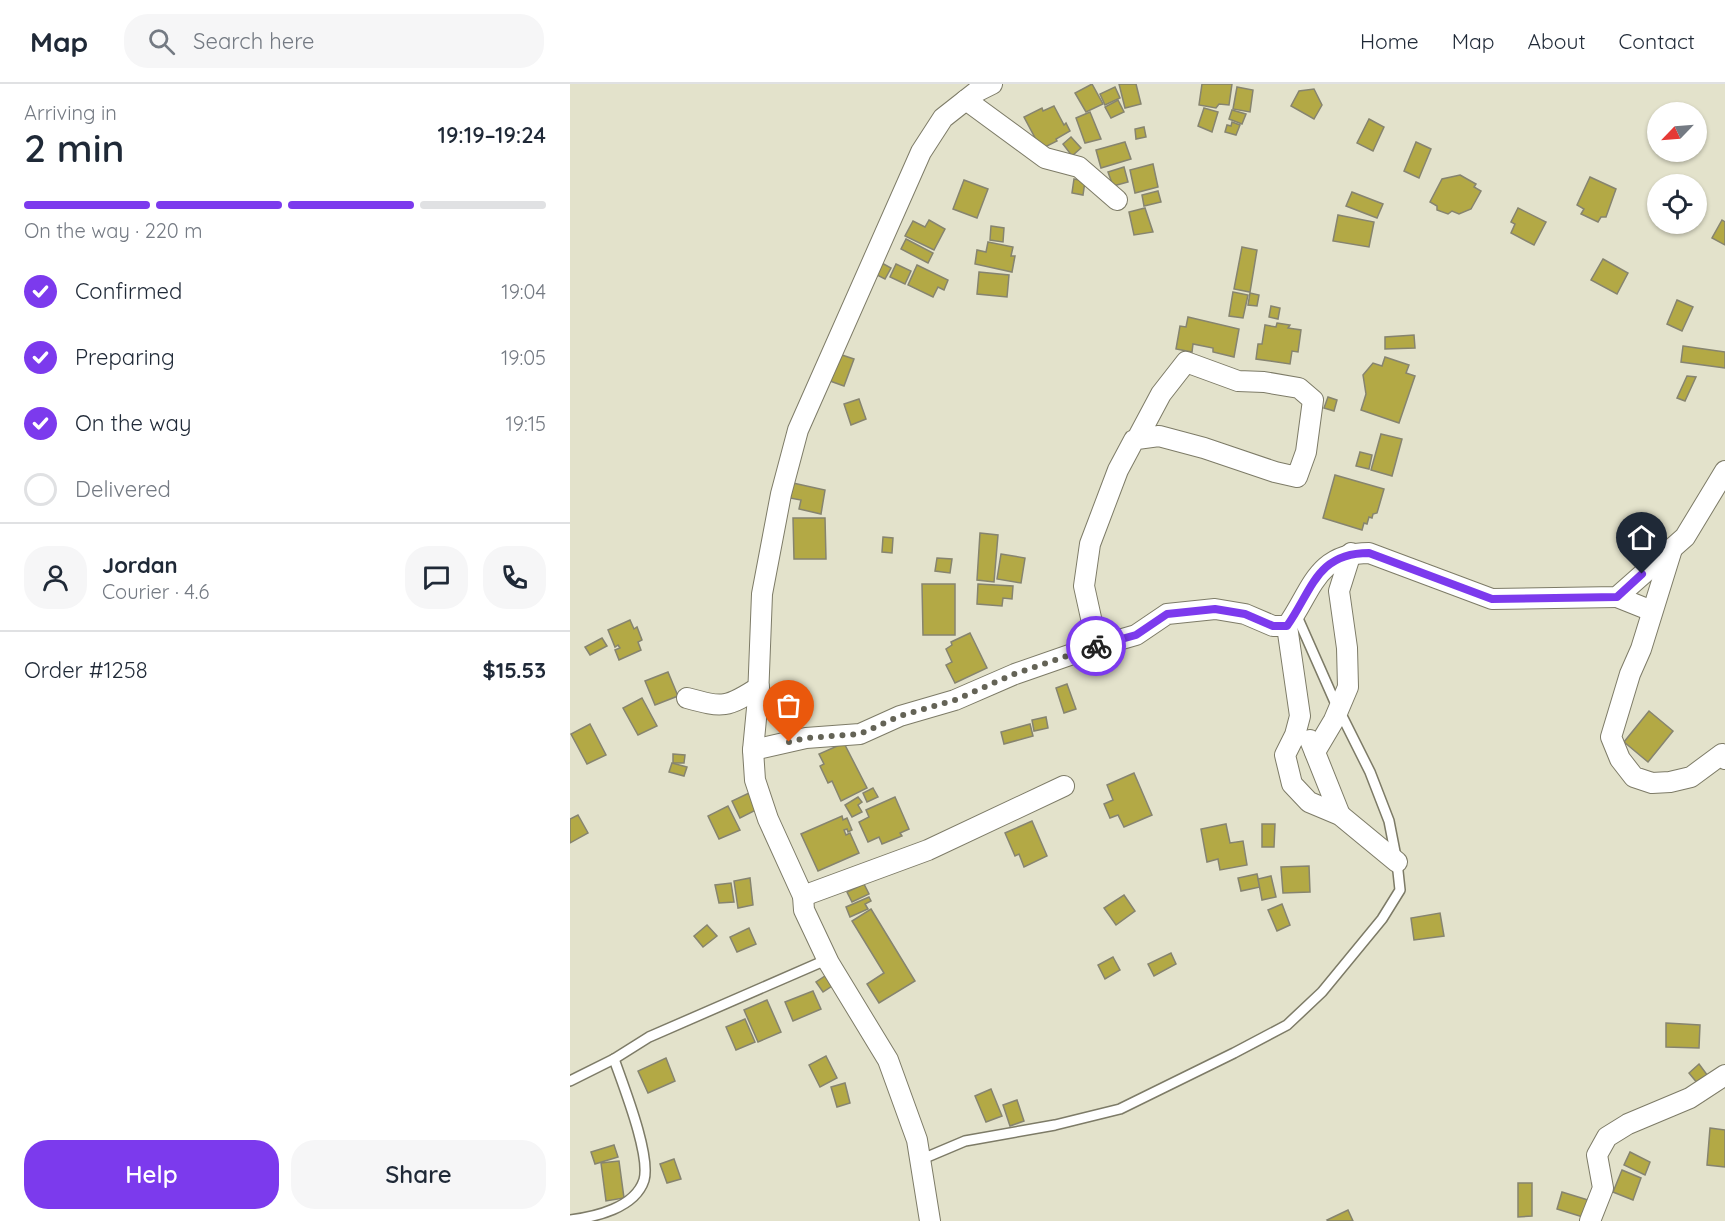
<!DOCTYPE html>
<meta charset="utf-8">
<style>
body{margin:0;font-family:Quicksand,sans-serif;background:#f6f6f7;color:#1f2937;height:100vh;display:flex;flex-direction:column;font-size:22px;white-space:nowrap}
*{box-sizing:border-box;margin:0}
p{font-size:20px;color:#747a83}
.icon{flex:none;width:33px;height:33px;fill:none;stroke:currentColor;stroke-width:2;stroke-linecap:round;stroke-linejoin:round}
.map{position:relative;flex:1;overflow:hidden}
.details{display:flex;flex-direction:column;background:#fff;width:570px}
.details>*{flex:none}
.needle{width:39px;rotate:245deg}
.fabs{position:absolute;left:1077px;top:18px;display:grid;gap:12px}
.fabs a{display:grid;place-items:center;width:60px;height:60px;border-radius:50%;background:#fff;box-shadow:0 2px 4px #0004;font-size:30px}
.pin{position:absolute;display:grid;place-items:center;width:51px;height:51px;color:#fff;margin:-62px -26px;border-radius:50% 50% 50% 0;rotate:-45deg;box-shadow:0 0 6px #0007}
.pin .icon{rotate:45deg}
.courier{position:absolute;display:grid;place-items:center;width:60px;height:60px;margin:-30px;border:4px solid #7c3aed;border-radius:50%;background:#fff;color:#222;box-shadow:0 2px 8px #0007}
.head em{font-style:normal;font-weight:600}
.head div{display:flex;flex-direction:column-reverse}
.head{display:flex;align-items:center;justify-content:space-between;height:102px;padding:0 24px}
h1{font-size:39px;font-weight:600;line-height:45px}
.bar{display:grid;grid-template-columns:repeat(4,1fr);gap:9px 6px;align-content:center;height:72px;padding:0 24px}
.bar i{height:8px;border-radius:4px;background:#e0e1e3}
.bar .selected{background:#7c3aed}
.bar p{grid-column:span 4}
.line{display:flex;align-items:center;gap:15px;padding:0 24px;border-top:2px solid #e0e1e3}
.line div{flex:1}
.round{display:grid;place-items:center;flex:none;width:63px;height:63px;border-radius:24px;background:#f6f6f7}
ol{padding:0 24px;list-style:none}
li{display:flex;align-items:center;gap:18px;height:66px}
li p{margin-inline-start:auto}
li .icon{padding:6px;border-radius:50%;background:#7c3aed;color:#fff;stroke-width:4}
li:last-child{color:#747a83}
li i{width:33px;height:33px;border:3px solid #e0e1e3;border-radius:50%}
.button{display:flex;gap:12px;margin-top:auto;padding:12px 24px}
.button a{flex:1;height:69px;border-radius:24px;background:#7c3aed;color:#fff;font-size:24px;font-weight:600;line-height:69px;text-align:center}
.button a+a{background:#f6f6f7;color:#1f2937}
header{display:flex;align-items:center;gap:36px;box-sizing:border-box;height:84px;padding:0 30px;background:#fff;border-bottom:2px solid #e0e1e3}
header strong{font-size:28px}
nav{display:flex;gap:33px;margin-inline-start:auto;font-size:21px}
.search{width:420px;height:54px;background:#f6f6f7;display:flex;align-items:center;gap:15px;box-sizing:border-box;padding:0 21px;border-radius:24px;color:#747a83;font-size:22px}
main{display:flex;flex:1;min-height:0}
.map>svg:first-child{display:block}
</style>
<header>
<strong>Map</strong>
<div class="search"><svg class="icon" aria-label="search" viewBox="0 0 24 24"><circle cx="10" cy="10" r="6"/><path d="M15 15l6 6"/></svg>Search here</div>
<nav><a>Home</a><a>Map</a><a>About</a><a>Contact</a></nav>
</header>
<main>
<section class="details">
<div class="head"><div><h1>2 min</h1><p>Arriving in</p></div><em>19:19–19:24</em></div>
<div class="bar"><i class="selected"></i><i class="selected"></i><i class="selected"></i><i></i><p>On the way · 220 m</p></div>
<ol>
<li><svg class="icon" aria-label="check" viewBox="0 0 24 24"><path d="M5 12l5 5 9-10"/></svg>Confirmed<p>19:04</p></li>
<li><svg class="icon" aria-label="check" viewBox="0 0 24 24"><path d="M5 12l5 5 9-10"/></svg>Preparing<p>19:05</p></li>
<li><svg class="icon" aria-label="check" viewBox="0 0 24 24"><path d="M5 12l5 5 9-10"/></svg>On the way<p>19:15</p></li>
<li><i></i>Delivered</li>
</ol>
<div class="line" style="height:108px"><a class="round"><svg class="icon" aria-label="person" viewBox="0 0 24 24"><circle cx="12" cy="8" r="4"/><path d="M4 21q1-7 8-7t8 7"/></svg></a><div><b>Jordan</b><p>Courier · 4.6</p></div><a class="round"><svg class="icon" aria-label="chat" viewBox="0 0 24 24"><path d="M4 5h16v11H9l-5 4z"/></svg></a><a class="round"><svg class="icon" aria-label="phone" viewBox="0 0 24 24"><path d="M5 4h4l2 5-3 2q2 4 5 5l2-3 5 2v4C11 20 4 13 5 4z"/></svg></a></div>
<div class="line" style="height:78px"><div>Order #1258</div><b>$15.53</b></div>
<div class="button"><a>Help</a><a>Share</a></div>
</section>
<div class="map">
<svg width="1155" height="1137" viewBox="0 0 1155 1137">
<rect width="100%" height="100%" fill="#e3e2cb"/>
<g fill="#b3a945" stroke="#86846f" stroke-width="1.5">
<polygon points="522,0 533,20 516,28 505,9"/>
<polygon points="549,0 566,0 571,20 555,24"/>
<polygon points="632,0 662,0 659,21 649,20 646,24 629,21"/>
<polygon points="545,3 550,14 535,21 530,10"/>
<polygon points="667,3 683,6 680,28 663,25"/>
<polygon points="744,5 752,21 744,35 721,22 729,7"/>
<polygon points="548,16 554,28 541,34 535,23"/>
<polygon points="484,22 494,41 496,39 500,47 486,55 487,57 471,65 454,33 472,24 473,27"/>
<polygon points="634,24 648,28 642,48 628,42"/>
<polygon points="662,26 676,30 672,40 659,35"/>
<polygon points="520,28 531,55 515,59 506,34"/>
<polygon points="799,35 814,43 803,67 787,59"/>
<polygon points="662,38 670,41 666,51 655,48 657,41 661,42"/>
<polygon points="574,43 576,53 566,55 565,45"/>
<polygon points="501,53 511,64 502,72 493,60"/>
<polygon points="555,58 561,75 531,84 526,66"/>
<polygon points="846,58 861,65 849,94 834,87"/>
<polygon points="583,80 588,103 565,109 560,86"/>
<polygon points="554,83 558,98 543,102 538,88"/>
<polygon points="890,91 906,100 904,103 911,107 901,125 889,130 882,127 878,130 867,126 867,122 860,118 872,95"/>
<polygon points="1020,93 1046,105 1036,133 1031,133 1028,138 1011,130 1014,125 1007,121"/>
<polygon points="504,95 515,97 513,111 502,109"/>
<polygon points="394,96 418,105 407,134 383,125"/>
<polygon points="588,107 591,118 574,122 572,111"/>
<polygon points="782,108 813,120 807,134 776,122"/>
<polygon points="575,124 583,148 564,151 559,128"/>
<polygon points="948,124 976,138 964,161 941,149 945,140 941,138"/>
<polygon points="768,131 804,138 799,163 763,157"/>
<polygon points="359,136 375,145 364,166 335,152 343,137 355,143"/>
<polygon points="1152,136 1155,138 1155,161 1142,154"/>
<polygon points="421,142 434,144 433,158 420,156"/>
<polygon points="336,155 363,169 358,179 331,165"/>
<polygon points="418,158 443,163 441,172 445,172 442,188 405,180 407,166 416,168"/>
<polygon points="672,163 687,166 680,208 664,205"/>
<polygon points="1033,175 1058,189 1047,210 1021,196"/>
<polygon points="310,178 321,184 315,195 305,190"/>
<polygon points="326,180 341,187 335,200 320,193"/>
<polygon points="347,181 378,196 374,206 368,203 363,213 338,201"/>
<polygon points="409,188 439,191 437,213 407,210"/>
<polygon points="663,208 678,211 673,234 659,232"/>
<polygon points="680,209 689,211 687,222 678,221"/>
<polygon points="1107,216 1123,223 1112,247 1097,240"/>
<polygon points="701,222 710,224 708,235 699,233"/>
<polygon points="618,233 669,245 664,273 643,268 643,264 623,260 622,268 606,265 610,242 616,243"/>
<polygon points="707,239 720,241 718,244 731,246 728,268 722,267 720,280 686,275 688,260 692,260 695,241 706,243"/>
<polygon points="844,251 845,264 815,265 815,253"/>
<polygon points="1113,262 1155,268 1155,284 1111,278"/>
<polygon points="269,270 284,275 274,302 260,297"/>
<polygon points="815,273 839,281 836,289 845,292 829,339 791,326 796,310 793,291 803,279 812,282"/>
<polygon points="1117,292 1126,293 1115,317 1107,314"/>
<polygon points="758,313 767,316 764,327 754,324"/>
<polygon points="289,315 296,335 281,341 274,320"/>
<polygon points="811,350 832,355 822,392 801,386"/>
<polygon points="790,368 802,371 799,385 786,382"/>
<polygon points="765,391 814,405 807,429 803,430 802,434 799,433 797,440 794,439 792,446 753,434"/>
<polygon points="223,399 255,406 251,430 229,425 231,416 220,414"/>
<polygon points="223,434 255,434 256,475 224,475"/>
<polygon points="410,449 428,451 424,498 407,496"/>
<polygon points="313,453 323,454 322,469 312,468"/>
<polygon points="431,470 455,474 451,499 427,495"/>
<polygon points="367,474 382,475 380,489 365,487"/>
<polygon points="352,500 385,500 385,551 353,551"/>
<polygon points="408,500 443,502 442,515 433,514 432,522 407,520"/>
<polygon points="60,536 64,545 67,543 72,556 68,558 71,566 49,576 45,566 50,564 48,561 45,563 38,546"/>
<polygon points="400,549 417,584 385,599 376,581 382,578 376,565 382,561 381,558"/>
<polygon points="32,554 37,562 20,571 15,563"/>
<polygon points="98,588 108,612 85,621 75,597"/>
<polygon points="497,600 506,625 494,629 486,604"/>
<polygon points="72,614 87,642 68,651 53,624"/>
<polygon points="1079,627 1103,647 1078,678 1054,658"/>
<polygon points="476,633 478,644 464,647 462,636"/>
<polygon points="20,640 36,671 17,680 1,650"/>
<polygon points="460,640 463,652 434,660 431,648"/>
<polygon points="274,659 297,704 271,717 262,697 258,699 250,682 254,680 249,670"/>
<polygon points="103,670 115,671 114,679 103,679"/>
<polygon points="102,679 117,683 114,692 99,688"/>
<polygon points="564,689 582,731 554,743 548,731 540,734 534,720 543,716 537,701"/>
<polygon points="303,704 308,713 297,718 293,709"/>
<polygon points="179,709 186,726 170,734 162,717"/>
<polygon points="288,713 292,718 288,721 292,728 282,733 275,721"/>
<polygon points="325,713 339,745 330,749 332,752 312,760 309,753 298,758 289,738 299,733 296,726"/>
<polygon points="158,722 170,746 149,755 138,732"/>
<polygon points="8,731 18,749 0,759 0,735"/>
<polygon points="272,732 273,736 277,734 282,746 278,748 277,745 274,746 276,751 280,749 289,769 248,787 231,750"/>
<polygon points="462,737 477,772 454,783 449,770 445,772 435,749"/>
<polygon points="656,740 660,759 673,757 677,781 650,786 648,775 637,778 631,745"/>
<polygon points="692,740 705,740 704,763 692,763"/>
<polygon points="739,782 740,808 713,809 711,783"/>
<polygon points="687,790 690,803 671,807 668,794"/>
<polygon points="701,792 706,813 692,816 688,795"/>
<polygon points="180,794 183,821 168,824 164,797"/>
<polygon points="161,799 164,818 149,819 145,801"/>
<polygon points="294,800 299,810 282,818 277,808"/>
<polygon points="554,811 565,827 546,841 534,824"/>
<polygon points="299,813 301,817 295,820 298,825 280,833 276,823"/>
<polygon points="712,820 720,841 707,847 698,826"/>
<polygon points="301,825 345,897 309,919 297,900 314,889 282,837"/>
<polygon points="870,829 874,852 844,856 841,834"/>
<polygon points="137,841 147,852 133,863 124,852"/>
<polygon points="179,844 186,860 167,868 160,853"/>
<polygon points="601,869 606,880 584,892 578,880"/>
<polygon points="543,873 550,886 535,895 528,881"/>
<polygon points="255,892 262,902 253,908 246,898"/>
<polygon points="243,907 251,925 223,937 215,918"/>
<polygon points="197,916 211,948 188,958 174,926"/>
<polygon points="175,935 185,958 166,966 156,943"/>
<polygon points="1096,939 1130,941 1129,964 1096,963"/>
<polygon points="256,972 267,994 250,1003 239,981"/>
<polygon points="96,974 105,997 78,1009 68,987"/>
<polygon points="1129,980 1138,992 1128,1000 1119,989"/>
<polygon points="275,999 280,1019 267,1023 261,1003"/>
<polygon points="421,1005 432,1032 416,1038 405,1012"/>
<polygon points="447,1016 454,1037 440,1042 433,1021"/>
<polygon points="1140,1044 1155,1046 1155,1083 1137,1081"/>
<polygon points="44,1061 48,1073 25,1080 21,1068"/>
<polygon points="1060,1068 1080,1078 1075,1091 1054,1081"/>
<polygon points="104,1075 111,1095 97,1099 90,1080"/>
<polygon points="49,1077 54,1114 36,1117 31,1079"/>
<polygon points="1052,1086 1071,1094 1063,1116 1043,1108"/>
<polygon points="948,1099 962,1099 962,1132 948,1133"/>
<polygon points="992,1108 1018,1116 1013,1133 987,1125"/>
<polygon points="778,1126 783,1137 758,1137 757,1136"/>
</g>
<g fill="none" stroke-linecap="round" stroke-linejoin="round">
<defs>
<g id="service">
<polyline points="0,997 44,975 79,953 249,879 259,879"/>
<polyline points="350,1076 395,1057 485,1041 550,1025 664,969 717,941 752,908 812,835 830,806 827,778 819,737 800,688 764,616 726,530"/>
<path d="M0 1136C25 1133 65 1124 74 1096 81 1071 53 1001 44 975"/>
</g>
<g id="minor">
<polyline points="396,16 475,74 509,83 547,116"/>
<polyline points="1102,465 1071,565 1060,590 1041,653 1050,675 1064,693 1082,699 1100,698 1121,693 1152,670 1155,675"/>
<polyline points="1047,513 1082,527"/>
<polyline points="717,542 730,632 725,651 715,671 722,700 739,718 770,731 827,778"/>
<polyline points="514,566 523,543 514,502 520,460 548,386 564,356 567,355 589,352 634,364 705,388 727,393 736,368 743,316 729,304 694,298 668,297 616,278 591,310 567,355"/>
<path d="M117 614C153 624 157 624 189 603"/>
<polyline points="740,656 770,731"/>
<path d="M183 666 236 654 290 650 330 632 385 616 445 590 514 566 566 551 597 530 645 525 675 530 703 542H717C742 507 746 469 799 469L922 515 1047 513 1115 453 1155 387"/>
<polyline points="745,668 764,636 778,603 777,564 769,507 781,469"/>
<polyline points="233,812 358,766 494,702"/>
<polyline points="360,1137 347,1056 318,976 259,879 234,826 233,812 198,735 185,696 183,666 188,614 192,510 211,410 228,346 351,68 373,34 406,8 422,0"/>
<polyline points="1020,1137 1033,1104 1027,1071 1037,1053 1058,1040 1120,1014 1155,991"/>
</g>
</defs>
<use href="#service" stroke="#7d7b67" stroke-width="12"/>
<use href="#minor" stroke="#7d7b67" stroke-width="22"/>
<use href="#service" stroke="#fff" stroke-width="9"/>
<use href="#minor" stroke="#fff" stroke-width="20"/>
</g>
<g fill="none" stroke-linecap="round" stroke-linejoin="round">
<polyline stroke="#646356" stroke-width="6" stroke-dasharray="0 10.8" points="219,658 236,654 290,650 330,632 385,616 444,590 526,562"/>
<path stroke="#7c3aed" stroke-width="8" d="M526 562 566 551 597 530 645 525 675 530 703 542H717C742 507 746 469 799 469L922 515 1047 513 1072 490"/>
</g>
</svg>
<div class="fabs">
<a><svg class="needle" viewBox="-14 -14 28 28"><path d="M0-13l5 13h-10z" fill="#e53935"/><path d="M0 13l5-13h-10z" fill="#747a83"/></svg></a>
<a><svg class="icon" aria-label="locate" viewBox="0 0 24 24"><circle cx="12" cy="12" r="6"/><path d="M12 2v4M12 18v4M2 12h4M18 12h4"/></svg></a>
</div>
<div class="pin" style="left:219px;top:658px;background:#ea580c"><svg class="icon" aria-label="bag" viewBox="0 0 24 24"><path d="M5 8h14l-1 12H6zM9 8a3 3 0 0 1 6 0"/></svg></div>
<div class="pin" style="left:1072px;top:490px;background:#1f2937"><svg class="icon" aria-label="home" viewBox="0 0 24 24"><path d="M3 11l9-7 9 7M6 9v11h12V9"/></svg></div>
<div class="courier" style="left:526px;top:562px"><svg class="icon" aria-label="bike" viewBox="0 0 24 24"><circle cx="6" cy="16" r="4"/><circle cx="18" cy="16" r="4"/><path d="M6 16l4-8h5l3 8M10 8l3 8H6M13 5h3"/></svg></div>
</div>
</main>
